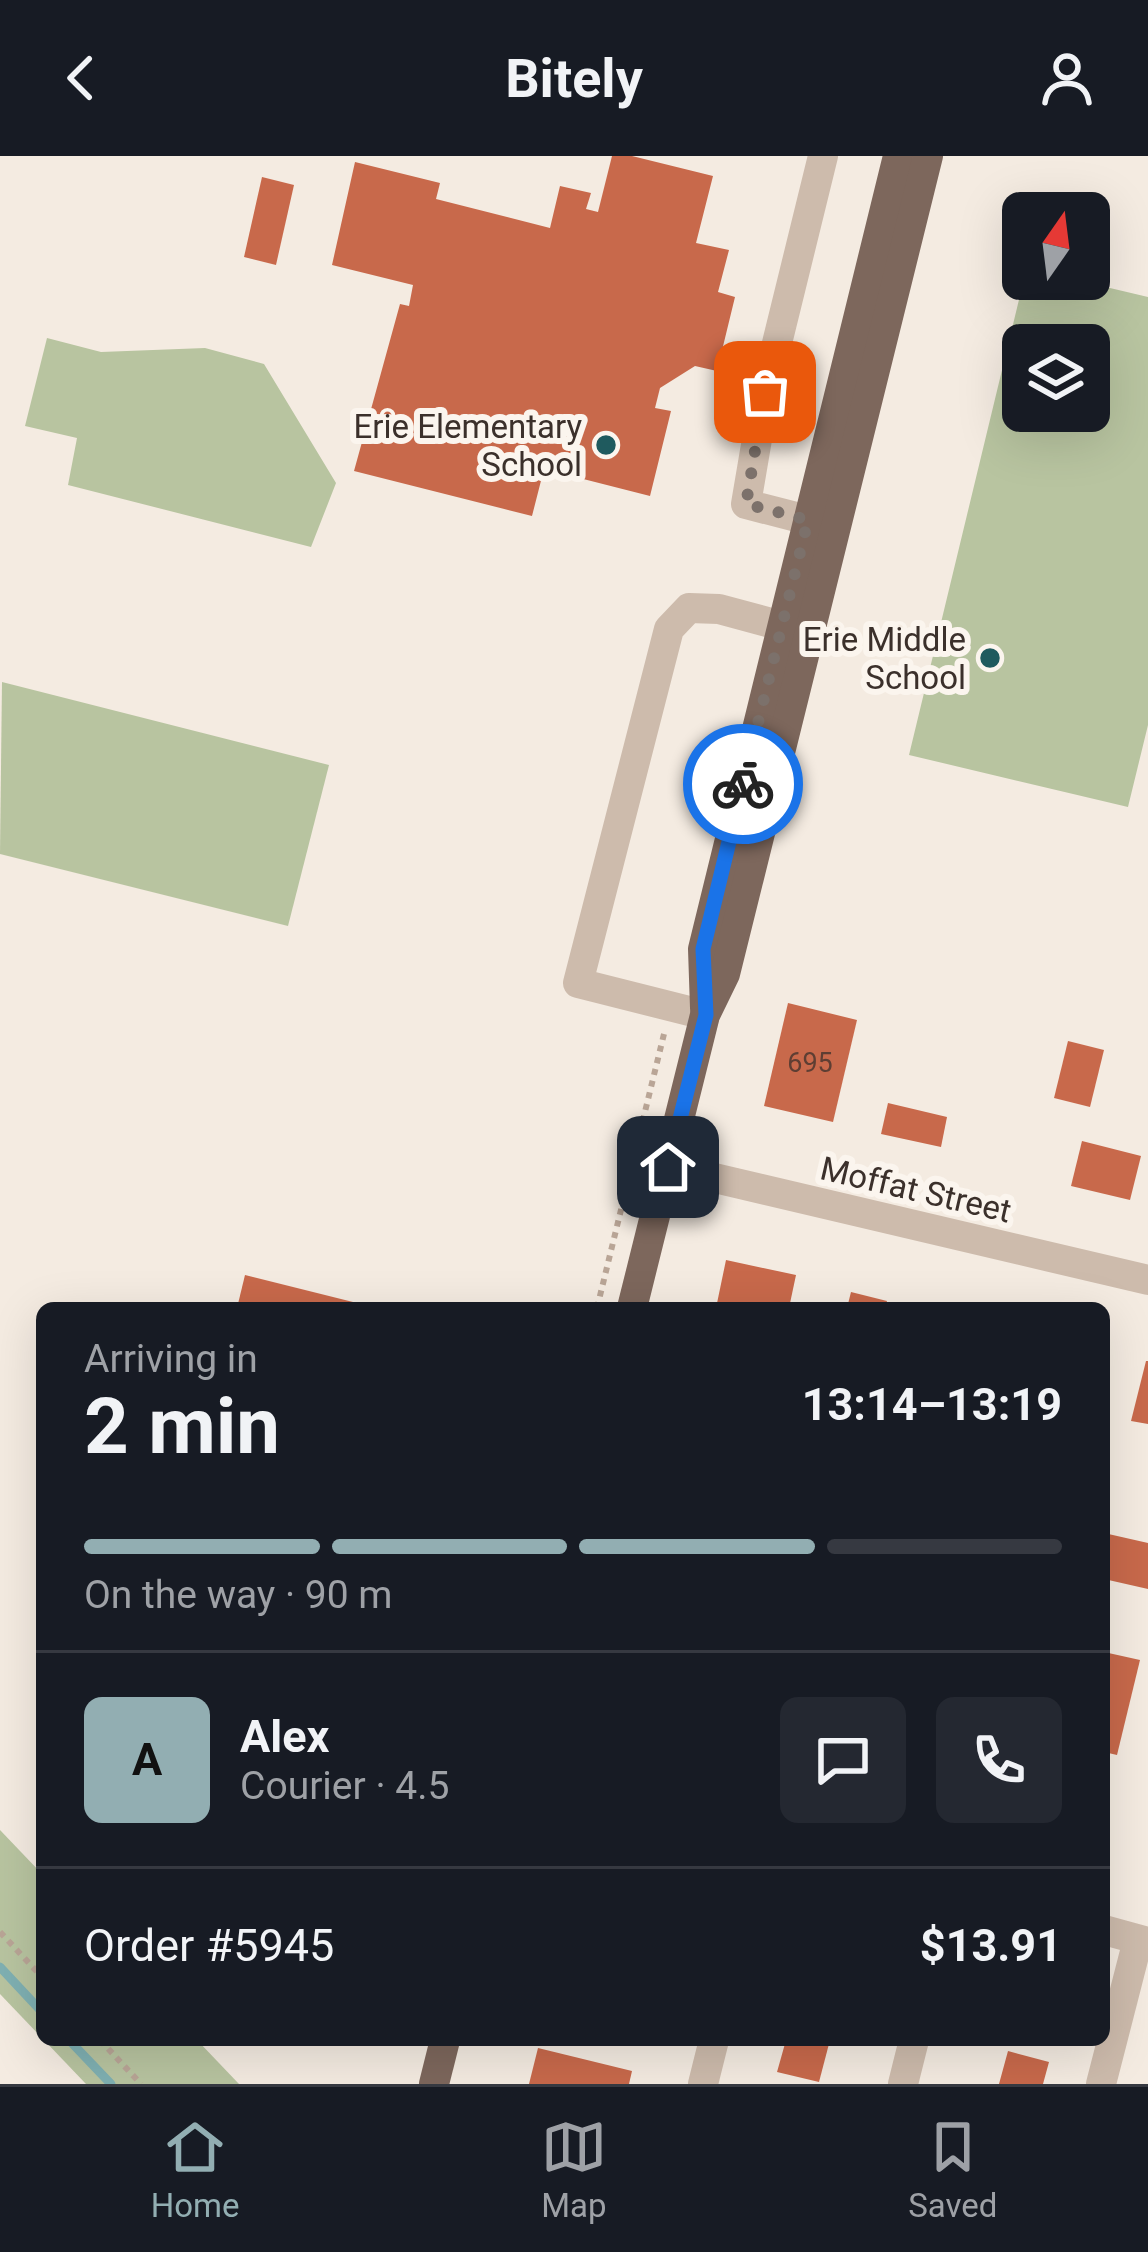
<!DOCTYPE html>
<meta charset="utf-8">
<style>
body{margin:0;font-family:Roboto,sans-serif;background:#242831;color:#f1f3f6;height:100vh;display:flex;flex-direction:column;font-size:45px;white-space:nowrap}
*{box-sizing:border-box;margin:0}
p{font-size:39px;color:#9ea1a6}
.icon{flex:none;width:66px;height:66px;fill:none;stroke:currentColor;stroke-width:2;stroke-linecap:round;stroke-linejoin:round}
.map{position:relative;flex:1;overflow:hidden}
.drawer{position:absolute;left:36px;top:1146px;width:1074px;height:744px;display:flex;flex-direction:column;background:#171b24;border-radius:18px;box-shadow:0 12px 48px #0002}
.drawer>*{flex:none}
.needle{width:78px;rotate:14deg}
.fabs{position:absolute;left:1002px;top:36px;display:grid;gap:24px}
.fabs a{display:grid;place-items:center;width:108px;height:108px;border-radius:18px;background:#171b24;box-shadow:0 12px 48px #0002;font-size:60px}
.pin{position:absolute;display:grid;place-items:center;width:102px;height:102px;color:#fff;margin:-51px;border-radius:24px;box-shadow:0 6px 18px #0006}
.courier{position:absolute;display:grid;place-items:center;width:120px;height:120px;margin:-60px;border:9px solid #1a73e8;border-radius:50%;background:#fff;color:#222;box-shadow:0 3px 15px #0007}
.summary em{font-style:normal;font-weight:700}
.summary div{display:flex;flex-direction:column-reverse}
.summary{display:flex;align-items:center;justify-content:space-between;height:204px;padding:0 48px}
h1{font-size:78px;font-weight:700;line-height:90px}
.bar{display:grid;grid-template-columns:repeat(4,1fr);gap:18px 12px;align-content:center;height:144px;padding:0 48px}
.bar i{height:15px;border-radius:9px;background:#363941}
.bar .current{background:#92aeb2}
.bar p{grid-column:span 4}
.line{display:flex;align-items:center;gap:30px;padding:0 48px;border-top:3px solid #363941}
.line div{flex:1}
.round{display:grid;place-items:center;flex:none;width:126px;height:126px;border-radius:18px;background:#242831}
header{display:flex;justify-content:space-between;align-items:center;height:156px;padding:0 48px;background:#171b24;font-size:54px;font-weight:700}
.menu{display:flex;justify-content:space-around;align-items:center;height:168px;border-top:3px solid #363941;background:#171b24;font-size:33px;color:#9ea1a6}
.menu a{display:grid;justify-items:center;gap:6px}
.menu .current{color:#92aeb2}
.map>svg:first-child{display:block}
</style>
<header><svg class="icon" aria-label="back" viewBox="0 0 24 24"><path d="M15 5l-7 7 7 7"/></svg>Bitely<svg class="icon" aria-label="person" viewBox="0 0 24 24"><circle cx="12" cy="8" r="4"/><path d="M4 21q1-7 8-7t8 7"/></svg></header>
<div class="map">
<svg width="1148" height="1928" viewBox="0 0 1148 1928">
<rect width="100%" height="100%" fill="#f4ebe1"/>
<g fill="#b8c4a0" fill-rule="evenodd">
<path d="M1024 123H1072L1148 141V569L1128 651 909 599ZM1089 189V255H1023V189Z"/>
<polygon points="47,182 101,196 205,192 264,208 336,327 311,391 68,329 77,282 25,270"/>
<polygon points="2,526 329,609 288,770 0,698"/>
<polygon points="0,1674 42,1718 42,1882 0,1838"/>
<polygon points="44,1884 197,1884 239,1928 86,1928"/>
</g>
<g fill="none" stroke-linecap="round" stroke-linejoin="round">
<g stroke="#7fb0b2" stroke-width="9">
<polyline points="0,1811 42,1856"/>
<polyline points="69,1884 111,1928"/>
</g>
</g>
<g fill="#c8694b">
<polygon points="612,0 632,0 713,20 696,87 729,94 718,136 735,141 717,215 695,210 660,232 655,252 671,255 650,340 544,313 532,360 354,315 400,148 409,150 413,129 332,109 355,6 440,27 436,43 550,72 560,30 591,37 586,53 598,56"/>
<polygon points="262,21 294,29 276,109 244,101"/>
<polygon points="788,847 857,864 833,966 764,950"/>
<polygon points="1068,885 1104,894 1090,951 1054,942"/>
<polygon points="888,947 947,961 941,991 881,978"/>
<polygon points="1082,985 1141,1000 1130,1044 1071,1030"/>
<polygon points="726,1104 796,1119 789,1152 716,1152"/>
<polygon points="245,1119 369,1150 369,1152 237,1152"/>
<polygon points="851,1136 887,1145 885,1152 847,1152"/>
<polygon points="1146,1205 1148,1205 1148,1268 1131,1265"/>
<polygon points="1104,1377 1148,1387 1148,1433 1104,1423"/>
<polygon points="1104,1496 1140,1504 1117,1599 1104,1596"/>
<polygon points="786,1884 830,1884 819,1926 777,1916"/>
<polygon points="538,1892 632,1915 629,1928 529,1928"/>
<polygon points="1008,1895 1049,1906 1043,1928 999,1928"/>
</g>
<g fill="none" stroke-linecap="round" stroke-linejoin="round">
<g stroke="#b9a596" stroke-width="6" stroke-dasharray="6 6" stroke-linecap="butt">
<polyline points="597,1152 664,878"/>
<polyline points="0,1776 42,1821"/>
<polyline points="100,1884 141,1928"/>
</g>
<g stroke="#cdbbac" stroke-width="30">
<polyline points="808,364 746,348 765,236 823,0"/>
<polyline points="705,859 578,827 669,473 689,452 719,453 782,470"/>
<polyline points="668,1011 1148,1124"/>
<polyline points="1104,1774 1148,1786"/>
<polyline points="703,1928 714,1884"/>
<polyline points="903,1928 914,1884"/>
<polyline points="1101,1928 1138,1784"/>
</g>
<g stroke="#7d675c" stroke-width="30">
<polyline points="705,852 703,793 898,0"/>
<polyline points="632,1152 705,859 725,818 928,0"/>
<polyline points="434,1928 445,1884"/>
</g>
</g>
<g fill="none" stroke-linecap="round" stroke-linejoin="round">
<polyline stroke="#7c716b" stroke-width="12" stroke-dasharray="0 21.6" points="743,628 808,364 746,348 765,236"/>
<polyline stroke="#1a73e8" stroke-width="15" points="668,1011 706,859 703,793 743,628"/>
</g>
<g fill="#1f5a5e" stroke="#fbf5ee" stroke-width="4.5">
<circle cx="606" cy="289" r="12"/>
<circle cx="990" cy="502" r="12"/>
</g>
<g text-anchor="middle" stroke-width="12" stroke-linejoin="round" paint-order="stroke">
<g font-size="27" fill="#5e3e33">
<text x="810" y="916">695</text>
</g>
<g font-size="33" fill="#3b302b" stroke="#fbf5ee" text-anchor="end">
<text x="582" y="282">Erie Elementary<tspan x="582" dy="38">School</tspan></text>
<text x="966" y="495">Erie Middle<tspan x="966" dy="38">School</tspan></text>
</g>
<g font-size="33" fill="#3b302b" stroke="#fbf5ee">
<text transform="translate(916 1033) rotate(13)" y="12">Moffat Street</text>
</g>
</g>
</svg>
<div class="fabs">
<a><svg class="needle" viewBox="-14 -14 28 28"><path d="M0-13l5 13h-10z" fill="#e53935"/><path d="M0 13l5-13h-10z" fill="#9ea1a6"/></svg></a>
<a><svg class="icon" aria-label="layers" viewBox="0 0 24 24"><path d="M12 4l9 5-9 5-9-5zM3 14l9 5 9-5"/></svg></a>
</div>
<div class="pin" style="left:765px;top:236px;background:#ea580c"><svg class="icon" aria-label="bag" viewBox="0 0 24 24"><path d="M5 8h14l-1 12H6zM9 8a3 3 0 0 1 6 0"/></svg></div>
<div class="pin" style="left:668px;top:1011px;background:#1f2937"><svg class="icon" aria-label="home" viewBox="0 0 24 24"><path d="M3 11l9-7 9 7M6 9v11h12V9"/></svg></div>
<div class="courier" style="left:743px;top:628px"><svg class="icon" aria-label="bike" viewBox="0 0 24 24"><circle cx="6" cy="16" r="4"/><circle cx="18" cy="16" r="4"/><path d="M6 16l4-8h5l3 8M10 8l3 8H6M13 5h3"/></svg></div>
<section class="drawer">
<div class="summary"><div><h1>2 min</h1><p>Arriving in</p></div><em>13:14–13:19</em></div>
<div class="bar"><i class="current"></i><i class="current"></i><i class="current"></i><i></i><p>On the way · 90 m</p></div>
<div class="line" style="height:216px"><b class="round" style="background:#92aeb2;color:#111">A</b><div><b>Alex</b><p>Courier · 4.5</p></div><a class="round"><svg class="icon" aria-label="chat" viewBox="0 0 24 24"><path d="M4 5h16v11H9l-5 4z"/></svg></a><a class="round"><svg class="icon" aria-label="phone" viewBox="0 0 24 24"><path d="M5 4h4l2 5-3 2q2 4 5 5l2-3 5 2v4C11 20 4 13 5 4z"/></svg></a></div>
<div class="line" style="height:156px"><div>Order #5945</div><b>$13.91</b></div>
</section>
</div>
<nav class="menu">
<a class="current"><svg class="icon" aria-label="home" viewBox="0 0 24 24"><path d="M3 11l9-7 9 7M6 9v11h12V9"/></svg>Home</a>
<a><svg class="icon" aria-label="map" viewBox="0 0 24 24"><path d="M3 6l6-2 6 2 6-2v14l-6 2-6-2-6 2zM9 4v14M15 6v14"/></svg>Map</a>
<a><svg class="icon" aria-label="saved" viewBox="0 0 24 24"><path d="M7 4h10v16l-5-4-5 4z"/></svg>Saved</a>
</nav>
